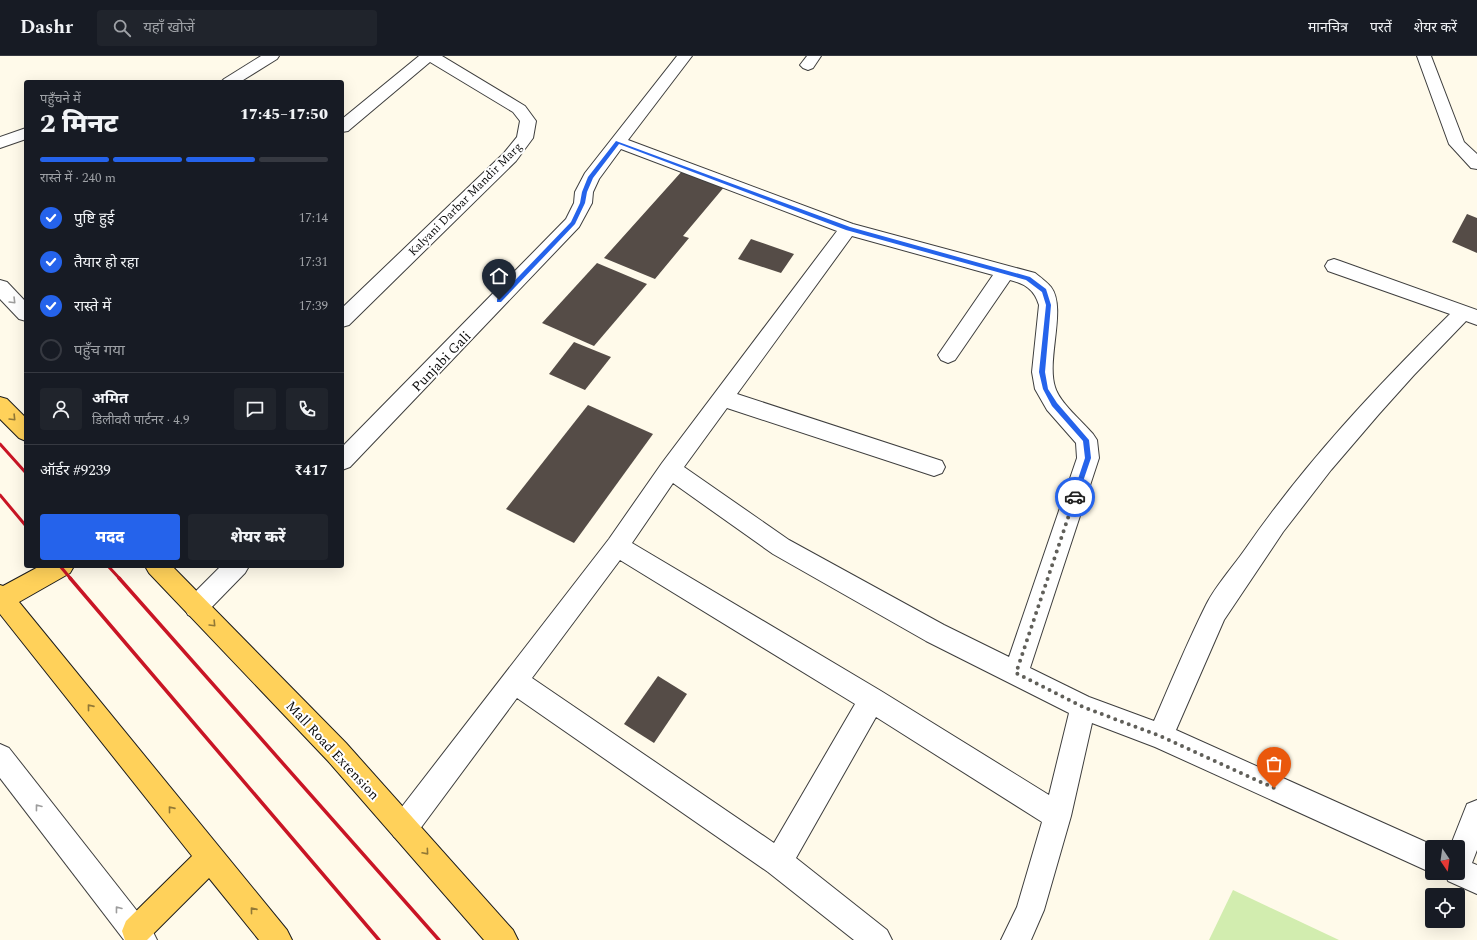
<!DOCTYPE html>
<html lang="hi">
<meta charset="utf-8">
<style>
body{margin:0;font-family:Spectral,"Noto Sans Devanagari",serif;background:#20242c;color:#f1f3f6;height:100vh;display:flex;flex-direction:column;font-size:15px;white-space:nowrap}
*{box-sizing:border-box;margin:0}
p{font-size:13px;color:#9ea1a6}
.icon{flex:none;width:22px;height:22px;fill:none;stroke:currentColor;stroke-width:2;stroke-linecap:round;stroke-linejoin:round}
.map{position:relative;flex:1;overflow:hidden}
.panel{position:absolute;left:24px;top:24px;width:320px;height:488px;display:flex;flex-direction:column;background:#171b24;border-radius:4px;box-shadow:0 4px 16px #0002}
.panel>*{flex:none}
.needle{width:26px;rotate:167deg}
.tools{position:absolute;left:1425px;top:784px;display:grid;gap:8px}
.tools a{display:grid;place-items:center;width:40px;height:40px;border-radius:4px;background:#171b24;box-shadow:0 4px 16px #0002;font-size:20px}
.pin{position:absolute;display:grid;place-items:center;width:34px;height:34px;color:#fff;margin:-41px -17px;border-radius:50% 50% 50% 0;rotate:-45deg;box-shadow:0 0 4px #0007}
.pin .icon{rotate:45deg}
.courier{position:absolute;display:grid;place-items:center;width:40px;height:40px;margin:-20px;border:3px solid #2563eb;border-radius:50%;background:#fff;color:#222;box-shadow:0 1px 5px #0007}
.overview em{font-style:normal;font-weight:800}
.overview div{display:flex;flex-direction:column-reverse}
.overview{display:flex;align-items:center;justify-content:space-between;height:68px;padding:0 16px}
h1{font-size:26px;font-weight:800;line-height:30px}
.bar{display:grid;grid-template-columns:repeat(4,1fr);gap:6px 4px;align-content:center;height:48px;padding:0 16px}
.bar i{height:5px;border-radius:3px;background:#363941}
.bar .active{background:#2563eb}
.bar p{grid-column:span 4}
.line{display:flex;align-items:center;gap:10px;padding:0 16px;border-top:1px solid #363941}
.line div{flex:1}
.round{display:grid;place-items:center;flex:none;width:42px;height:42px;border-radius:4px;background:#20242c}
ol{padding:0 16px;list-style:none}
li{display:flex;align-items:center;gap:12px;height:44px}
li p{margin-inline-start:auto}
li .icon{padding:4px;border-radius:50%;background:#2563eb;color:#fff;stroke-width:4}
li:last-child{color:#9ea1a6}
li i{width:22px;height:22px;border:2px solid #363941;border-radius:50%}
.button{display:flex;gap:8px;margin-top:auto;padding:8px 16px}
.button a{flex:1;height:46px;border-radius:4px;background:#2563eb;color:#fff;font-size:16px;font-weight:800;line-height:46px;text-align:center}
.button a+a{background:#20242c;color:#f1f3f6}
header{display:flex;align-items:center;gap:24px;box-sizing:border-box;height:56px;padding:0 20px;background:#171b24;border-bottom:1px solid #363941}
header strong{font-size:19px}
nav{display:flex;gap:22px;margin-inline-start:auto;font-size:14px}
.search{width:280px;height:36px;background:#20242c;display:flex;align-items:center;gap:10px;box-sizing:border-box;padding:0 14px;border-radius:4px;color:#9ea1a6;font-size:15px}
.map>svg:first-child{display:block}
</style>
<header>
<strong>Dashr</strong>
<div class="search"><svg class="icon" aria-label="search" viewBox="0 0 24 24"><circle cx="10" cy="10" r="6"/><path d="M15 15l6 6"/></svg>यहाँ खोजें</div>
<nav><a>मानचित्र</a><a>परतें</a><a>शेयर करें</a></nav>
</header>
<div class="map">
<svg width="1477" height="884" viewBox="0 0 1477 884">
<rect width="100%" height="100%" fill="#fffaea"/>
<polygon fill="#d2edaf" points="1233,834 1339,884 1209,884"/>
<g fill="#554c47">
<polygon points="683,114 725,130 683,180 689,182 655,223 604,202"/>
<polygon points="1467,158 1477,162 1477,197 1452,186"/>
<polygon points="751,183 794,198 781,217 738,203"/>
<polygon points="597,207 647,228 594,290 542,267"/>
<polygon points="574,286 611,301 585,334 549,318"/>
<polygon points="588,349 653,378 574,487 506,453"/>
<polygon points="658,620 687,638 654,687 624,668"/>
</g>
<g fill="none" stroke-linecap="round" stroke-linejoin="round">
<defs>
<g id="minor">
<polygon points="261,0 279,0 277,3 240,26 221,26 224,23"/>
<polygon points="419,0 442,0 525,50 536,65 533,82 516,105 349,269 342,271 342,252 504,97 517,81 520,65 513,56 430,6 348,75 342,76 342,63"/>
<path d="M677 0H692L628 84 853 168 1035 217C1040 221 1047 226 1051 231 1067 252 1046 303 1055 331 1059 346 1083 366 1093 378L1097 384 1099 402 1030 612 1089 641 1154 665C1171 626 1187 587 1206 549 1216 529 1233 511 1246 492 1305 407 1376 331 1450 258L1328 215 1325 210 1328 205 1334 203 1340 205 1477 254V269L1466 265 1414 319 1379 358 1331 414 1283 476 1224 564 1176 674 1437 791H1432V817L1155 691 1092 667 1071 760 1044 854 1031 884H1001L1017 851 1042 766 876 661 796 802 887 874 892 884H854L768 816 517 642 414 781 404 785 394 781 390 771 394 761 609 483 662 407 837 175 621 93 599 123 593 136 592 147 579 171 350 411 342 414V391L566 163 574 147 575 136 585 117ZM852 180 993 219 938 299 941 304 948 307 955 304 1010 224C1025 228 1034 233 1039 249L1032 316 1035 333 1047 354 1076 387 1077 402 1009 601 944 569 789 484 684 411 727 352 934 420 942 417 945 411 942 405 737 338ZM673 427 773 498 926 585 1069 657 1049 739 881 635 632 487ZM620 504 855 648 774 787 532 622Z"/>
<polygon points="807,0 821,0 813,12 808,14 803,12 800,9"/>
<polygon points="1417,0 1431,0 1464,86 1477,98 1477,113 1471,112 1449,88"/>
<polygon points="26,72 26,83 0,92 0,81"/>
<polygon points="0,224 7,226 26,246 26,265 19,263 0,243"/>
<polygon points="221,510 249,510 245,517 204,559 196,562 188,559 184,551 188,543"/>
<polygon points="0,688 9,692 152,874 157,884 124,884 0,722"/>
<polygon points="1477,744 1477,794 1472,807 1477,809 1477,838 1448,825 1445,817 1458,817 1458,791 1450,791 1467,748"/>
</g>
<g id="major">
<polygon points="0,341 7,343 26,362 26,385 19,382 0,363"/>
<polygon points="40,510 74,510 70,517 19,546 287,874 292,884 259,884 209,822 147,884 125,884 122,875 126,865 192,800 0,558 0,529 3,530"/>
<polygon points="145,510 172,510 346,687 513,874 518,884 484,884 328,705 149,517"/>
</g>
</defs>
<use href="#minor" stroke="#3e3e3e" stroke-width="2"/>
<use href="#major" stroke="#1c1c1c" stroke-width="2"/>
<use href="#minor" fill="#fff" fill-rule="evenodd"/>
<use href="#major" fill="#ffd15a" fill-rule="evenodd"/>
<g stroke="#c91525" stroke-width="3">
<polyline points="0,388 26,417"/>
<polyline points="0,439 26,470"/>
<polyline points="60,510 71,523"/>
<polyline points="108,510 120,523"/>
</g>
<g stroke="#c91525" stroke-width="3.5">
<polyline points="70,522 379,884"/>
<polyline points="119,522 439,884"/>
</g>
</g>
<defs><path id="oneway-chevron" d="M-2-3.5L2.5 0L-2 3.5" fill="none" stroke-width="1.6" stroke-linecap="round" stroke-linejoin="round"/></defs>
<g stroke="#9d9d9d">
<use href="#oneway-chevron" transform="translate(13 245) rotate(45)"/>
<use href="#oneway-chevron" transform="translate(38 751) rotate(-128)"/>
<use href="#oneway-chevron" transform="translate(118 853) rotate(-128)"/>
</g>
<g stroke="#917836">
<use href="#oneway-chevron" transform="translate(13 362) rotate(46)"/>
<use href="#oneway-chevron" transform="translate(213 568) rotate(46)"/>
<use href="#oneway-chevron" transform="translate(90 651) rotate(-129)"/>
<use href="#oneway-chevron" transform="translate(171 753) rotate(-129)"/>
<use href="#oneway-chevron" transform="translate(426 796) rotate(49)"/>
<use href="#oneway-chevron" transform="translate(253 854) rotate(-129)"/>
</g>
<polygon fill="#2563eb" points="616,85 850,171 1030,221 1046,233 1051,249 1045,316 1048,333 1057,347 1089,384 1091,402 1077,443 1073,443 1072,441 1085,402 1083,385 1052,350 1043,333 1039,316 1046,249 1042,236 1026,224 846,174 619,88 593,122 587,136 585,147 575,168 501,246 497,246 497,243 571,166 580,147 582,136 588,121"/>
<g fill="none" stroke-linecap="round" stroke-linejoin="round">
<polyline stroke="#605f59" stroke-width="4" stroke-dasharray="0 7.2" points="1075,441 1016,617 1083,651 1160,680 1274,732"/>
</g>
<g text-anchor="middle" stroke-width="4" stroke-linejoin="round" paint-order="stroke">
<g font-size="12" fill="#0b0b0b" stroke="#fff">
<text transform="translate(465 143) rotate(-45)" y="4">Kalyani Darbar Mandir Marg</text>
</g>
<g font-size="14" fill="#0b0b0b" stroke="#fff">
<text transform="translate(441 305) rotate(-46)" y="5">Punjabi Gali</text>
<text transform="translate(333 694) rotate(47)" y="5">Mall Road Extension</text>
</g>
</g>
</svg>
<div class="tools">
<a><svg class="needle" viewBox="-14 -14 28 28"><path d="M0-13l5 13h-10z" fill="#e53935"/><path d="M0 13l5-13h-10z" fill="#9ea1a6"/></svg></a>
<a><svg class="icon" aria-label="locate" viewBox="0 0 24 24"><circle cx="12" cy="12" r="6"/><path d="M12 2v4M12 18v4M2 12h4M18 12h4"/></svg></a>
</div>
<div class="pin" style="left:1274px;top:732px;background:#ea580c"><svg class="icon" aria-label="bag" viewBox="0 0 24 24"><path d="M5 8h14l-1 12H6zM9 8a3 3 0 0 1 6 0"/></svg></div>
<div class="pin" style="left:499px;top:244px;background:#1f2937"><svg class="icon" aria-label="home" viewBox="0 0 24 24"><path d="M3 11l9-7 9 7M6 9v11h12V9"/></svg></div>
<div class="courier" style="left:1075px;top:441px"><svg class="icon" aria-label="car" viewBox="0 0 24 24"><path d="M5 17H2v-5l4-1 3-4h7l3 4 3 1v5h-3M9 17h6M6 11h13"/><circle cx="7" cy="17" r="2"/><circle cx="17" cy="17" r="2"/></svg></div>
<section class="panel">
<div class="overview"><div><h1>2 मिनट</h1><p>पहुँचने में</p></div><em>17:45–17:50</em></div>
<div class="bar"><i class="active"></i><i class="active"></i><i class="active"></i><i></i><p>रास्ते में · 240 m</p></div>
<ol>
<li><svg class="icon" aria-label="check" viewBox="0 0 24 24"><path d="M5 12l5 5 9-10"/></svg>पुष्टि हुई<p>17:14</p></li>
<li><svg class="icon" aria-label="check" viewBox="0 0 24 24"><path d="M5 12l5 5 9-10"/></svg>तैयार हो रहा<p>17:31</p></li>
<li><svg class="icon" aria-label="check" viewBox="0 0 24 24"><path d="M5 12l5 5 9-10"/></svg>रास्ते में<p>17:39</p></li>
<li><i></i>पहुँच गया</li>
</ol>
<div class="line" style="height:72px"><a class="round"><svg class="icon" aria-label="person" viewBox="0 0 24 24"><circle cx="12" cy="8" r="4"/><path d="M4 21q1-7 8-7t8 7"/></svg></a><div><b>अमित</b><p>डिलीवरी पार्टनर · 4.9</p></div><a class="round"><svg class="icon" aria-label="chat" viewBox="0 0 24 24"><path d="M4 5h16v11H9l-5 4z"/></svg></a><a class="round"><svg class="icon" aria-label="phone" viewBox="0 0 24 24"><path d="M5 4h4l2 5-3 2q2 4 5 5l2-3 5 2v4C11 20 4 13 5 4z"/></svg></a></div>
<div class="line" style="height:52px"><div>ऑर्डर #9239</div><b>₹417</b></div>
<div class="button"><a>मदद</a><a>शेयर करें</a></div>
</section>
</div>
